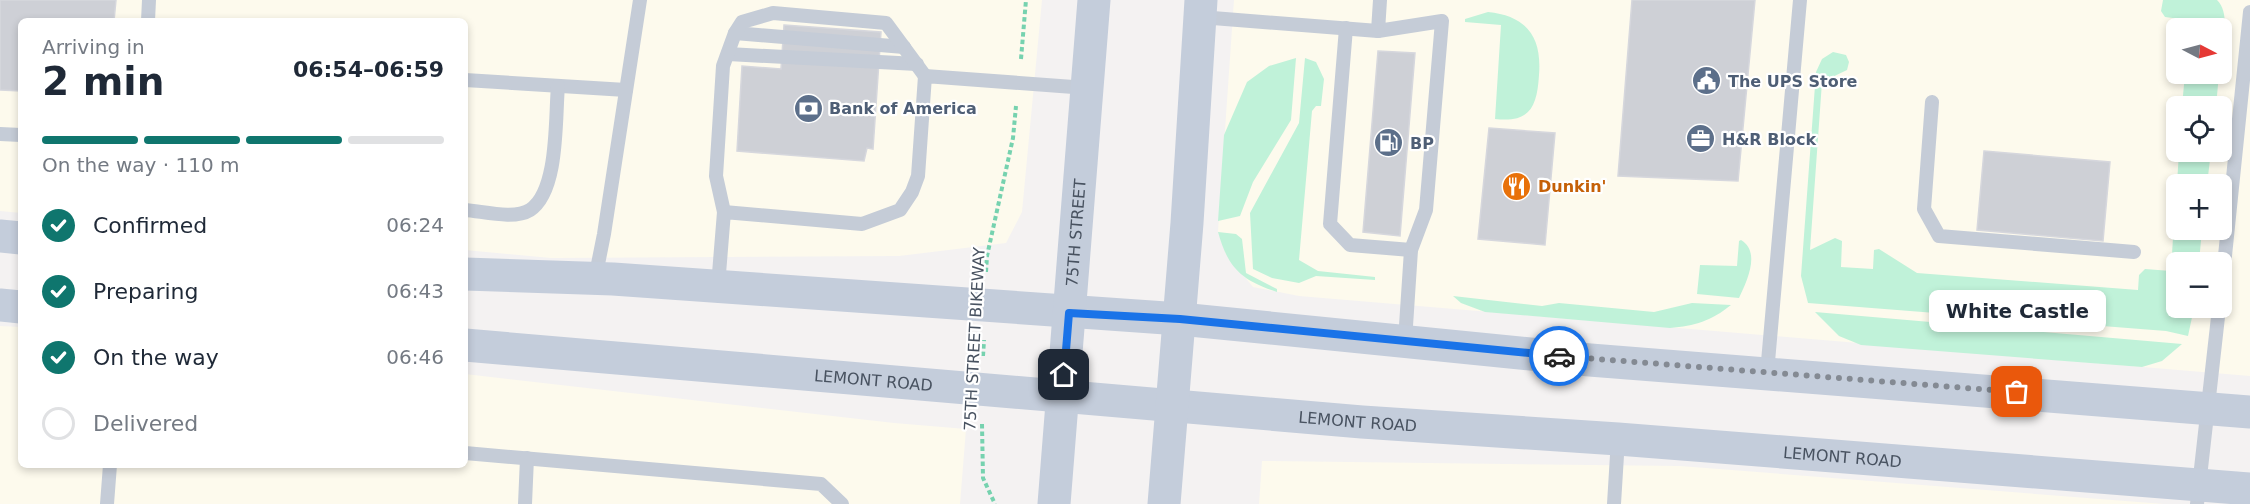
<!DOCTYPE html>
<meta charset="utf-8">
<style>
body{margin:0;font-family:"DejaVu Sans",sans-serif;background:#f2f2f3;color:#1f2937;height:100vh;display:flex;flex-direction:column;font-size:22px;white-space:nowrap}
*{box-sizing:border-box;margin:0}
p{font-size:20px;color:#747a83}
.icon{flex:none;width:33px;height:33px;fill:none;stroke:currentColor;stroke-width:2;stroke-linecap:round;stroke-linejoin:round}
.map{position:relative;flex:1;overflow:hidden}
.drawer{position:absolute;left:18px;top:18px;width:450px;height:450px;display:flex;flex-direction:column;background:#fff;border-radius:9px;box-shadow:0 3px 9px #0003}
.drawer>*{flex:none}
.needle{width:39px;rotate:96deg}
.tools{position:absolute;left:2166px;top:18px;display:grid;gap:12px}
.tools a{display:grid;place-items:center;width:66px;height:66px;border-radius:9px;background:#fff;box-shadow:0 3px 9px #0003;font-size:30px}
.pin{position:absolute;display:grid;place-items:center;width:51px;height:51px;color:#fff;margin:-26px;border-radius:12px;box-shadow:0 3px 9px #0006}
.courier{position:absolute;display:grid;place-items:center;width:60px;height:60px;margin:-30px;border:4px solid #1a73e8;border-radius:50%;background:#fff;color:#222;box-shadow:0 2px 8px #0007}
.bubble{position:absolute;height:42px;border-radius:9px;background:#fff;box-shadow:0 3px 9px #0003;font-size:20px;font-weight:800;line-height:42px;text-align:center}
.headline em{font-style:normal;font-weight:800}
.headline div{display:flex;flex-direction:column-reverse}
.headline{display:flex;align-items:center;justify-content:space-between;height:102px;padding:0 24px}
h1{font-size:39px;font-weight:800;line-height:45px}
.bar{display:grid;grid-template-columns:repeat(4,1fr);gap:9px 6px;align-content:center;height:72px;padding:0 24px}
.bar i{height:8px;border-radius:4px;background:#e0e1e3}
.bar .active{background:#0f766e}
.bar p{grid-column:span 4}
ol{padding:0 24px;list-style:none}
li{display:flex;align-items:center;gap:18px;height:66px}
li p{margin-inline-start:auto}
li .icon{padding:6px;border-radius:50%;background:#0f766e;color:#fff;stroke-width:4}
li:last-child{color:#747a83}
li i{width:33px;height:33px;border:3px solid #e0e1e3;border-radius:50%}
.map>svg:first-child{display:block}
</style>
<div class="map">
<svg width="2250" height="504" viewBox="0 0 2250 504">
<rect width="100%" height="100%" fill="#f4f2f2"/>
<g fill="#fdfaed" fill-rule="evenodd">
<polygon points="0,0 1042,0 1022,212 1006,243 899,256 551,258 465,250 465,21 21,21 21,213 0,211"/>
<path d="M1234 0H2250V376L1299 296 1253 287 1226 254 1218 231ZM2176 28H2222V74H2176ZM2176 106H2222V152H2176ZM2176 184H2222V230H2176ZM2176 262H2222V308H2176Z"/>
<polygon points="0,326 21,327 21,465 465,465 465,374 894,423 966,429 960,504 0,504"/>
<polygon points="1262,461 1680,466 2164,504 1259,504"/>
</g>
<g fill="#c0f2d9">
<path d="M2163 0H2217C2230 13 2223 36 2222 53V28H2188V20L2165 17 2161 11Z"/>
<path d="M1488 12C1527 16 1542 37 1539 75 1537 107 1530 123 1495 119L1501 25 1465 22V19Z"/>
<polygon points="1833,52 1846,55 1849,62 1847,70 1822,82 1810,250 1835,238 1842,241 1841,267 1873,269 1874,250 1879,249 1917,273 2138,290 2139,275 2145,269 2171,271 2176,188 2176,230 2202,230 2199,262 2176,262 2176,308 2194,308 2188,336 2166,331 1808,303 1801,276 1816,72 1822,59"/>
<polygon points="1296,58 1291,120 1253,182 1240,216 1218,221 1224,135 1247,82 1269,66"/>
<polygon points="1305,58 1316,62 1324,79 1321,106 1316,106 1312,111 1299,260 1318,271 1375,277 1375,280 1316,276 1299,283 1272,278 1253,269 1250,213 1299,123"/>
<polygon points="2185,74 2219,74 2216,106 2182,106"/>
<polygon points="2179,152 2211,152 2207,184 2177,184"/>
<path d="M1218 232 1236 234 1242 239 1246 273 1277 289V292C1241 280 1228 268 1218 232Z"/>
<path d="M1741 240C1761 252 1747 281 1739 298L1697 294 1700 265 1737 266 1739 241Z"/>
<path d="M1453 296 1542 306 1559 303 1654 312 1692 303 1731 305C1711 321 1695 326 1670 328L1485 312 1461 303Z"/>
<polygon points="1815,312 2182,344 2162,361 2142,367 1861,345 1839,336"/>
</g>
<g fill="#ced0d6" stroke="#d6d7dd" stroke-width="1.5">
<polygon points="0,0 116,0 114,21 21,21 21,91 0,90"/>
<polygon points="1632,0 1755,0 1738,181 1618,176"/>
<polygon points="784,25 881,32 873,149 867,148 864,161 737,151 742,66 781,69"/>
<polygon points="1378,51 1415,53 1400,236 1363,232"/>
<polygon points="1489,128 1555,133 1545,245 1478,239"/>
<polygon points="1984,151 2110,162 2103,241 1977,230"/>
</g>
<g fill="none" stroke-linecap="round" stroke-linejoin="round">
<g stroke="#76d2af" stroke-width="4" stroke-dasharray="4.5 3" stroke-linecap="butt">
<polyline points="1021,59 1026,0"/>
<polyline points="986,272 987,256 1013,138 1016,106"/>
<polyline points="983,356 984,340"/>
<polyline points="982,424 983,478 995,504"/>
</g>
<g stroke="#c5ccd7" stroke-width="14">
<polyline points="1380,0 1378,31 1442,21 1426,210 1411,250 1405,341"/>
<polyline points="1200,17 1378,31"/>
<polyline points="148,21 149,0"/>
<polyline points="1346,28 1330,224 1350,245 1411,250"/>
<polyline points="735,33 904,47"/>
<polyline points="728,54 917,64"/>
<polyline points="465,80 626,90"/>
<polyline points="1932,102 1924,209 1939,236 2134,252"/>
<polyline points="0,134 21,135"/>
<path d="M465 210C482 211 514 220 530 210 559 191 555 118 558 86"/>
<polyline points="724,212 716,176 723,66 735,33 742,22 773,13 886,23 925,76"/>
<polyline points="595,279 604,234 640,0"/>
<polyline points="2222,285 2250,12"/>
<polyline points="718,286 724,212 862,224 900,210 912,192 918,176 925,76 1087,88"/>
<polyline points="1767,373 1800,0"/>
<polyline points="465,453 821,484 842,504"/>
<polyline points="107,504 110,465"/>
<polyline points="525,504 527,458"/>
<polyline points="1614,504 1618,439"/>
<polyline points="2197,504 2219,308"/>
</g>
<g stroke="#c4cddb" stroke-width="33">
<polyline points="0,236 21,238"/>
<polyline points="465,274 613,279 1180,319 1590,360 2250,412"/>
<polyline points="0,305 21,307"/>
<path id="s1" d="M465 345 1362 422 1618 439 2250 489"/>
<path id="s2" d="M1054 504 1094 0"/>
<polyline points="1164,504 1187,223 1201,0"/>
</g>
</g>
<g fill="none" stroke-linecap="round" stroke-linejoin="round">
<polyline stroke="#848a93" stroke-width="6" stroke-dasharray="0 10.8" points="1559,356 2017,392"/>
<polyline stroke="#1a73e8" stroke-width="8" points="1064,375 1069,313 1180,319 1559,356"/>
</g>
<defs>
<symbol id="civic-disc" viewBox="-11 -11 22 22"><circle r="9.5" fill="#5c6f8a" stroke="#fff"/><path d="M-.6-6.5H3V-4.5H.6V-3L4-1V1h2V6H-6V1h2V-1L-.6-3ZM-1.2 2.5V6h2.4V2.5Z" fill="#fff"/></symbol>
<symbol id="bank-disc" viewBox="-11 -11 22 22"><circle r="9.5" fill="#5c6f8a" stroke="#fff"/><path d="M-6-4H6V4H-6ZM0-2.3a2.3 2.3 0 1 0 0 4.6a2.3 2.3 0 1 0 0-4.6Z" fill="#fff"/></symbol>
<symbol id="office-disc" viewBox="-11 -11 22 22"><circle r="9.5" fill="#5c6f8a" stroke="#fff"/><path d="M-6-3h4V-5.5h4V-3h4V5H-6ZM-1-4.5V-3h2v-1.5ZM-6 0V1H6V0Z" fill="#fff"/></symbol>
<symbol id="fuel-disc" viewBox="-11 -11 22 22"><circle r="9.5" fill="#5c6f8a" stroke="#fff"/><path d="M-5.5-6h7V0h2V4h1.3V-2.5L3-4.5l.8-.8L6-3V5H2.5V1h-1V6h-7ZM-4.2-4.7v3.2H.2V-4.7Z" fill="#fff"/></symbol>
<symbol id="restaurant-disc" viewBox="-11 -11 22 22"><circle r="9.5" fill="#e8710a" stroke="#fff"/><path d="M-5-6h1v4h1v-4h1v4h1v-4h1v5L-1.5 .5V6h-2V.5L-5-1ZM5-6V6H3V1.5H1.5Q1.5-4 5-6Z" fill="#fff"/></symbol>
</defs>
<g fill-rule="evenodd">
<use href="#civic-disc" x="1690" y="64" width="33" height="33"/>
<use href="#bank-disc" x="792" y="92" width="33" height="33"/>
<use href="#office-disc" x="1684" y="122" width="33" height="33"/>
<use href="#fuel-disc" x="1372" y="126" width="33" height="33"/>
<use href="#restaurant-disc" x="1500" y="170" width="33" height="33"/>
</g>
<g text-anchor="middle" stroke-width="4.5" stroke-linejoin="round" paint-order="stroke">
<g font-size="16" font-weight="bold" fill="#4e5e75" stroke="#fff" text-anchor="start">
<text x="1728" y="87">The UPS Store</text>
<text x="829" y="114">Bank of America</text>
<text x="1722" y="145">H&amp;R Block</text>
<text x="1410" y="149">BP</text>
</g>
<g font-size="16" font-weight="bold" fill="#c56008" stroke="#fff" text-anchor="start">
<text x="1538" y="192">Dunkin'</text>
</g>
<g font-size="16" fill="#485260" stroke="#fff">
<text dy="6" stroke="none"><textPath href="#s2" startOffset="272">75TH STREET</textPath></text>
<text transform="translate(974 339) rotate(-87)" y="6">75TH STREET BIKEWAY</text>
<text dy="6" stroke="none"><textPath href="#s1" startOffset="410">LEMONT ROAD</textPath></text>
<text dy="6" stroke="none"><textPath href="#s1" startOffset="896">LEMONT ROAD</textPath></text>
<text dy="6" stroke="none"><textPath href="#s1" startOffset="1382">LEMONT ROAD</textPath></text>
</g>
</g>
</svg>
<div class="tools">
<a><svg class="needle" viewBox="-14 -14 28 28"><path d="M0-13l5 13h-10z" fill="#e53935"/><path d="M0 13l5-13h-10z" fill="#747a83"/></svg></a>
<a><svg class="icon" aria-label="locate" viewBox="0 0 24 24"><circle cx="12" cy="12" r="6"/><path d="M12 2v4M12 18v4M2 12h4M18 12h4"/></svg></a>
<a>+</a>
<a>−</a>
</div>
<div class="pin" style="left:2017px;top:392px;background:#ea580c"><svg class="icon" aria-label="bag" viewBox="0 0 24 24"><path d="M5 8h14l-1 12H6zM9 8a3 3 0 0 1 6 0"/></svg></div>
<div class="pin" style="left:1064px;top:375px;background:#1f2937"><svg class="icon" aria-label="home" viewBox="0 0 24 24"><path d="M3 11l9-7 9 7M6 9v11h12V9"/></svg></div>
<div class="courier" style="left:1559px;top:356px"><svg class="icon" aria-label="car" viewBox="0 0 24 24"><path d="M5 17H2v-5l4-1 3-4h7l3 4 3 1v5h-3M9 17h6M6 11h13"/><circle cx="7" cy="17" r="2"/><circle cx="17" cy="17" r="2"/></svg></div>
<div class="bubble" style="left:1929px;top:290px;width:177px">White Castle</div>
<section class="drawer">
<div class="headline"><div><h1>2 min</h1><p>Arriving in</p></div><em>06:54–06:59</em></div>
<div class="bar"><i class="active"></i><i class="active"></i><i class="active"></i><i></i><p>On the way · 110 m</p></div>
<ol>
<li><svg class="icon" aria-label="check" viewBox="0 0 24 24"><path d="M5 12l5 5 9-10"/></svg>Confirmed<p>06:24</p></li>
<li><svg class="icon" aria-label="check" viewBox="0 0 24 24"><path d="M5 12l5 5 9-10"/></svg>Preparing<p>06:43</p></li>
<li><svg class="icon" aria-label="check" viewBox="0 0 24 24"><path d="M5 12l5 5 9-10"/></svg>On the way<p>06:46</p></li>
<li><i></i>Delivered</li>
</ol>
</section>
</div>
